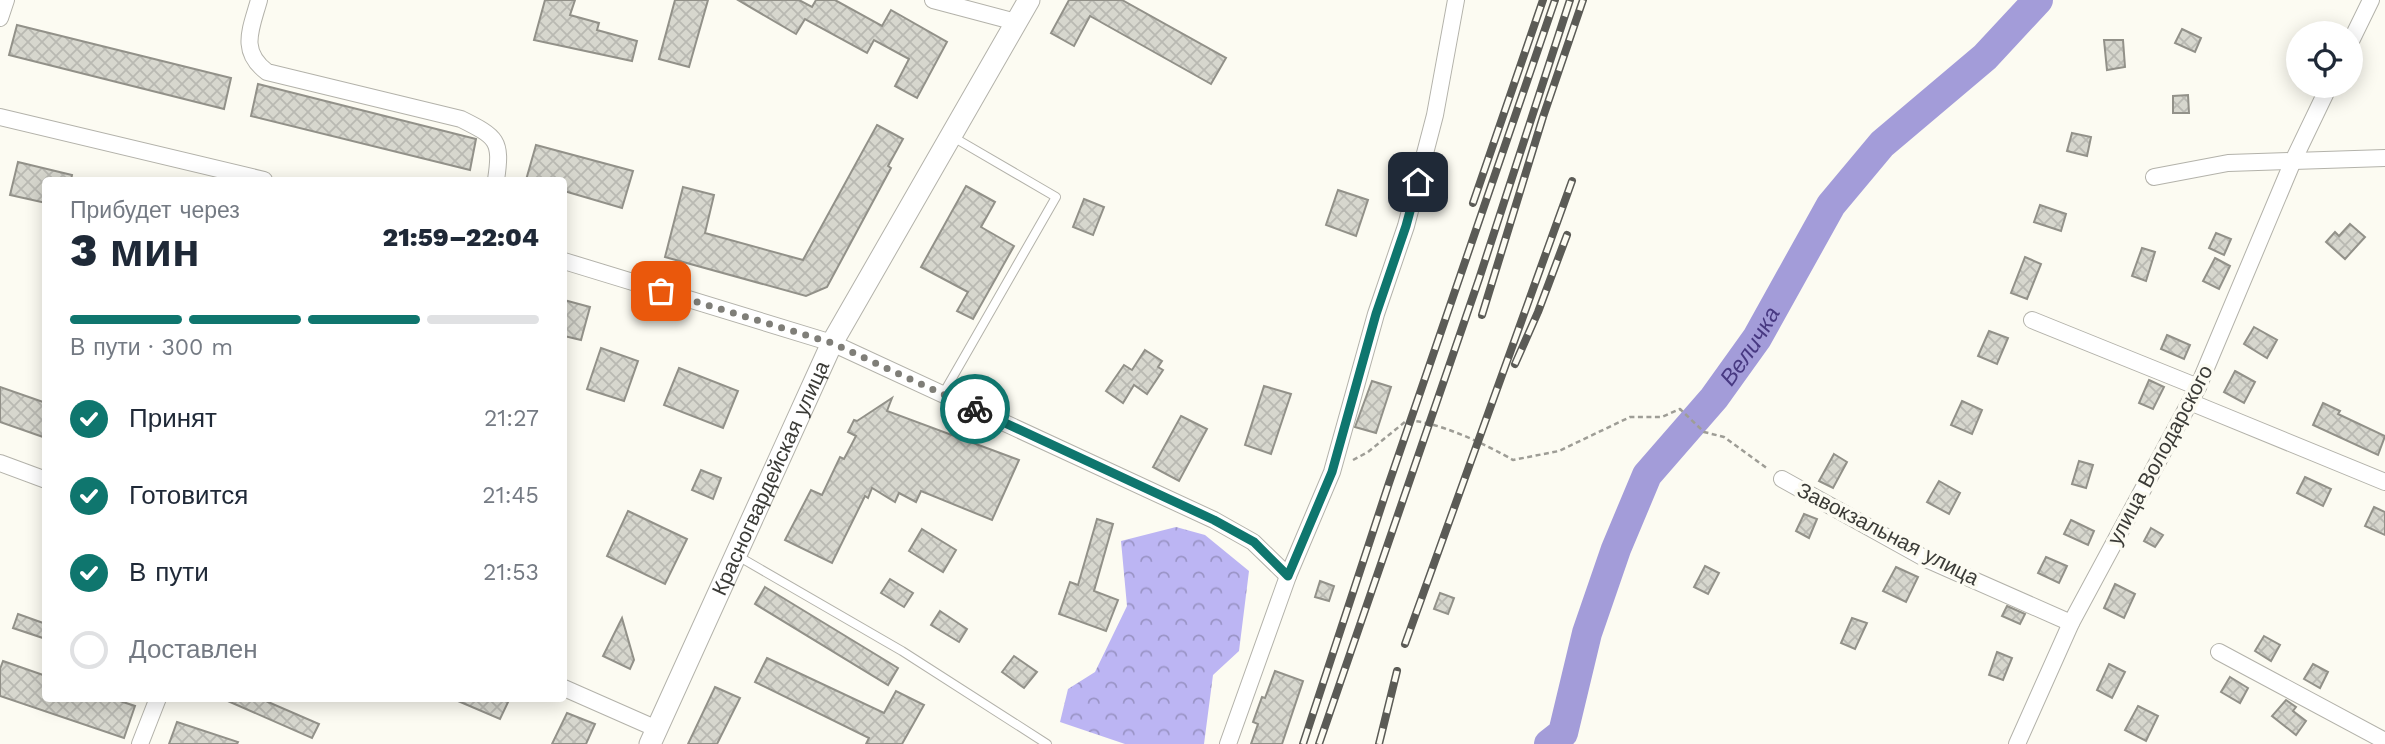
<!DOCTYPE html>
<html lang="ru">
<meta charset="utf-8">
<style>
body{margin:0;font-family:"Work Sans",sans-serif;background:#f2f2f3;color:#1f2937;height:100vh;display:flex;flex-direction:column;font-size:26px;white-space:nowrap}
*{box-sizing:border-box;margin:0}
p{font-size:23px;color:#747a83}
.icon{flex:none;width:38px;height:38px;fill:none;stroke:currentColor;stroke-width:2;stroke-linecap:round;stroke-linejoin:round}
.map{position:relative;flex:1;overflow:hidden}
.panel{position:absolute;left:42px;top:177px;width:525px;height:525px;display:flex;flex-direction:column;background:#fff;border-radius:7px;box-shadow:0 4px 18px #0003}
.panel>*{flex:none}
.tools{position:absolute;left:2286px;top:21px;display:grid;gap:14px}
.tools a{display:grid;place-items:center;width:77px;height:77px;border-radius:50%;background:#fff;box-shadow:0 4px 18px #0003;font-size:35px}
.pin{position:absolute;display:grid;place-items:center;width:60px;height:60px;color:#fff;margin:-30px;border-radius:14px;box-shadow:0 4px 10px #0006}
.courier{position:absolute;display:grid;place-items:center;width:70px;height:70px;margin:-35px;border:5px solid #0f766e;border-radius:50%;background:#fff;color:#222;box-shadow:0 2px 9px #0007}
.overview em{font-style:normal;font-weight:800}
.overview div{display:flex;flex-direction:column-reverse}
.overview{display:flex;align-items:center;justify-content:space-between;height:119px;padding:0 28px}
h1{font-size:46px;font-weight:800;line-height:52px}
.bar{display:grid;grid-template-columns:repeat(4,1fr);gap:10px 7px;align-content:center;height:84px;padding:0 28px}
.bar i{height:9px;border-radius:5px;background:#e0e1e3}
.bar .selected{background:#0f766e}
.bar p{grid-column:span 4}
ol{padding:0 28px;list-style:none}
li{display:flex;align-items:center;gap:21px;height:77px}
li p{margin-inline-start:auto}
li .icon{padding:7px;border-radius:50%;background:#0f766e;color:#fff;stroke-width:4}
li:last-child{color:#747a83}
li i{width:38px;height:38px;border:4px solid #e0e1e3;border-radius:50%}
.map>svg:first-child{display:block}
</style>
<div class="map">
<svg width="2385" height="744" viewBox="0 0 2385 744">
<defs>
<pattern id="forest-crowns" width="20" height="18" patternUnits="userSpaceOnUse" patternTransform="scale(1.75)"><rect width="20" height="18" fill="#bcb5f3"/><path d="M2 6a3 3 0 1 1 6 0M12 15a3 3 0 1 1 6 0" fill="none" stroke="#9a94c6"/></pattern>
<pattern id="building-cross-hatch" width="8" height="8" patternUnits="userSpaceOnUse" patternTransform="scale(1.75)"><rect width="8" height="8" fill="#d7d7ce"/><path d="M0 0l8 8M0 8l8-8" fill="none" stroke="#b9b9b2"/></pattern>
</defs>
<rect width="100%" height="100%" fill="#fcfbf2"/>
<polygon fill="url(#forest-crowns)" points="1176,527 1205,535 1249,571 1239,651 1213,675 1204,744 1125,744 1060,722 1068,689 1095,672 1127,606 1121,541"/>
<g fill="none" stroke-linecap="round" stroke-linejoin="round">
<path stroke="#a39cd9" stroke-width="30" id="s1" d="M1549 744 1563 733 1587 633 1616 549 1647 475 1714 398 1757 338 1831 205 1882 144 1985 57 2038 0"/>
</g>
<g fill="url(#building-cross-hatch)" stroke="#929189" stroke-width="2">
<polygon points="545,0 575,0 570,15 599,23 597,30 637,41 632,61 534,40"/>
<polygon points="675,0 708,0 689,67 659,59"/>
<polygon points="738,0 799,0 812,7 816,0 835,0 882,26 891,10 947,42 917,98 895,86 909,59 874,40 867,53 805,19 796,34"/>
<polygon points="1069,0 1122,0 1226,58 1211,84 1090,16 1074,46 1051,33"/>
<polygon points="17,25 231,78 224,109 9,55"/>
<polygon points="2182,29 2201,38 2195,52 2175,43"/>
<polygon points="2104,40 2123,40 2125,67 2107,70"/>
<polygon points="258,84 476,139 470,170 251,116"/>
<polygon points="2188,95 2189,113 2173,113 2173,96"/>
<polygon points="877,125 903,139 888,166 891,168 827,287 806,296 665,257 683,187 714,195 705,233 803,260"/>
<polygon points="2072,133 2091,137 2087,156 2067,151"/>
<polygon points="536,145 633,171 622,208 564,191 564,180 526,180"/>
<polygon points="18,162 72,175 71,180 46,180 46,203 10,195"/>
<polygon points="966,186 995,202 981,227 1014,246 973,319 957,311 968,292 921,267"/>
<polygon points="1338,190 1368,200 1356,236 1326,225"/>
<polygon points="1084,199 1104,207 1093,235 1073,227"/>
<polygon points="2040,205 2066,214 2061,231 2034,222"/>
<polygon points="2350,224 2365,237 2345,259 2326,242 2335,232 2339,236"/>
<polygon points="2216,233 2231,239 2224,255 2209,248"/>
<polygon points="2142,248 2155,252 2146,281 2132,276"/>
<polygon points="2025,257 2041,264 2027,299 2011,293"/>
<polygon points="2215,258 2230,266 2219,289 2203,281"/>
<polygon points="564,300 590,307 581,340 564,336"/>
<polygon points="2254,327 2277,340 2267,358 2244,344"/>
<polygon points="1989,331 2008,338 1997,364 1978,356"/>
<polygon points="2167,335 2190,345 2184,359 2161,349"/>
<polygon points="601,348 638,361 624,401 587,389"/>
<polygon points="1145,350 1162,361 1158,367 1163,370 1147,394 1134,385 1123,403 1106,391 1124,365 1132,370"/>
<polygon points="679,368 738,391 723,428 664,405"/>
<polygon points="2235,371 2255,382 2244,403 2224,392"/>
<polygon points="2149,380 2164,387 2153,409 2139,403"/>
<polygon points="1372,381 1391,387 1376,433 1355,427"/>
<polygon points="1264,386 1291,394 1271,454 1245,445"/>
<polygon points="0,387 46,403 46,438 0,422"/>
<polygon points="892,398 887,411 1019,460 992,520 921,491 916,502 899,493 895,502 872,488 868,498 865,496 832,563 785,540 811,490 822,495 840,457 844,459 856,436 848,432 854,420 857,421"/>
<polygon points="1962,401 1982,410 1972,434 1951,425"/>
<polygon points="2323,403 2340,411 2338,414 2385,436 2378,455 2313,425"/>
<polygon points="1181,416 1207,429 1179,481 1153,467"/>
<polygon points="1834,454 1847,462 1833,488 1819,481"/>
<polygon points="2079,461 2093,465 2086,488 2072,484"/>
<polygon points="701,470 721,478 713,499 692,490"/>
<polygon points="2305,477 2331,489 2323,506 2297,493"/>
<polygon points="1939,481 1960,493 1949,514 1927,502"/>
<polygon points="2374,507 2385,512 2385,535 2365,526"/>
<polygon points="628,511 687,539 665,584 607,556"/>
<polygon points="1804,514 1817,519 1809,538 1796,531"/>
<polygon points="1097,519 1113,524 1094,591 1118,600 1106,631 1059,614 1070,582 1078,585"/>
<polygon points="2071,520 2094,531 2088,545 2064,534"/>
<polygon points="2151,528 2163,535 2155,547 2144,541"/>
<polygon points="922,529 956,550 943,572 909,551"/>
<polygon points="2046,557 2067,566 2059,583 2038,573"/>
<polygon points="1705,566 1719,573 1708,594 1694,587"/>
<polygon points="1896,567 1918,577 1906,602 1883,591"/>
<polygon points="890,579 913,593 904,607 881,593"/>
<polygon points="1320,581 1334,586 1329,601 1315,597"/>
<polygon points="2115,584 2135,594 2124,618 2104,608"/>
<polygon points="765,587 898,668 888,685 755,604"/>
<polygon points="1440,593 1454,598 1448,614 1434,609"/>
<polygon points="2007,606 2025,614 2020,624 2002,616"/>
<polygon points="940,611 967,629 959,642 931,625"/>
<polygon points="18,614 46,624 46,639 13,628"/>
<polygon points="622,618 634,660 630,669 603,656"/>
<polygon points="1852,618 1867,623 1855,649 1841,643"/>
<polygon points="2264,636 2280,645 2271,661 2255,651"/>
<polygon points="1997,652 2012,658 2003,680 1989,675"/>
<polygon points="1014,656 1037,672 1024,688 1002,672"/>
<polygon points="767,658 884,713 896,691 924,705 902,744 866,744 869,738 755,682"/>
<polygon points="3,661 46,676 46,698 111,698 135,706 124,738 0,696 0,669"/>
<polygon points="2109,664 2125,672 2112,698 2097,690"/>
<polygon points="2313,664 2328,672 2320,688 2304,679"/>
<polygon points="1275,671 1303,681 1282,744 1251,744 1258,724 1253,722 1262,697 1265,698"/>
<polygon points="2230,677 2248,688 2240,703 2221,692"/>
<polygon points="715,687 740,698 717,744 688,744"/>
<polygon points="221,698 259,698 319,724 312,738"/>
<polygon points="451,698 510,698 500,719"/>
<polygon points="2286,700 2296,707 2293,711 2306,721 2296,735 2272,716"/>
<polygon points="2138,706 2158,716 2146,741 2125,730"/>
<polygon points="567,713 595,724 586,744 552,744"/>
<polygon points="177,722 238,742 237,744 169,744"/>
</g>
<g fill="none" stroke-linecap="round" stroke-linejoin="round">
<defs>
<g id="service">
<polyline points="943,394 1056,197 953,137"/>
<polyline points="736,555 902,651 1047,744"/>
</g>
<g id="minor">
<path d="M259 0C251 29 239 51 267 72L461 119C497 137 502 140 496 180"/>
<polyline points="933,0 1016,22"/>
<polyline points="0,18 6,0"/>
<polyline points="2350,43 2371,0"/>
<polyline points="0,117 264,180"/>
<polyline points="2154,177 2228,163 2385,158"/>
<polyline points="564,261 832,343 1214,520 1253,542 1288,576 1228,744"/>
<polyline points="2032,320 2198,387"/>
<polyline points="2190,402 2385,482"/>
<polyline points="0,463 46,480"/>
<polyline points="1782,479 1926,559 2071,623"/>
<polyline points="1288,576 1332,472 1376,314 1406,226 1435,115 1456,0"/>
<polyline points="2219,652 2385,741"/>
<polyline points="564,688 657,729"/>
<polyline points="140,744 158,698"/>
<polyline points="2017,744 2071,623 2198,387 2293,161 2329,86"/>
</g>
<g id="tertiary">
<path id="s2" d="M650 744 832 343 1029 0"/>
</g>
</defs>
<use href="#service" stroke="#b3b2aa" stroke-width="10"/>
<use href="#minor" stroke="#b3b2aa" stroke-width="18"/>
<use href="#tertiary" stroke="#b3b2aa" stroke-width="23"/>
<path stroke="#9e9d96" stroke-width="2.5" stroke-dasharray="5 3.5" stroke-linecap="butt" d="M1353 460 1368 452 1406 421C1434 419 1489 446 1513 460L1559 451 1630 417H1662L1680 409 1704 432 1724 437 1768 469"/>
<use href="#service" stroke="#fff" stroke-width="8"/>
<use href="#minor" stroke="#fff" stroke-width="16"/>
<use href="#tertiary" stroke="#fff" stroke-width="21"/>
<defs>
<g id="rail">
<polyline points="1473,203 1543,0"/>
<polyline points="1482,315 1543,117 1583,0"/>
<polyline points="1515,364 1538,312 1567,235"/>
<polyline points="1405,644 1572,181"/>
<polyline points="1303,744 1389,483 1555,0"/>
<polyline points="1319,744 1479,279 1570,0"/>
<polyline points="1379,744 1397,671"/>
</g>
</defs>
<use href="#rail" stroke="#5b5b56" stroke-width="8"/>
<use href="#rail" stroke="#fcfbf2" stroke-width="5" stroke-dasharray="16" stroke-linecap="butt"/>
</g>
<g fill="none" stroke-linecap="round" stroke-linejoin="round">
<polyline stroke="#7f7e78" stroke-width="7" stroke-dasharray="0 12.6" points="661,291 832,343 975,409"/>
<polyline stroke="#0f766e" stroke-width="9" points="975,409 1214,520 1254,542 1288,576 1332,472 1376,314 1406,226 1418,182"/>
</g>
<g text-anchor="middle" stroke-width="7" stroke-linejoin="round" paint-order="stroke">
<g font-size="21" fill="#3b3b37" stroke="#fcfbf2">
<text transform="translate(2160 455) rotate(-62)" y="7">улица Володарского</text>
<text dy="7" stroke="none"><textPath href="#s2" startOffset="292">Красногвардейская улица</textPath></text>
<text transform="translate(1888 534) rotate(27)" y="7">Завокзальная улица</text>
</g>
<g font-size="23" font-style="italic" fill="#483982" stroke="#fcfbf2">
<text dy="8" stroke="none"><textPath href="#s1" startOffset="455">Величка</textPath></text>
</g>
</g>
</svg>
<div class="tools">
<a><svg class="icon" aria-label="locate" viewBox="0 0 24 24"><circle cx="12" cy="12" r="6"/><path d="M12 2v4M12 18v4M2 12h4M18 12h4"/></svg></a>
</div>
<div class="pin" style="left:661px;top:291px;background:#ea580c"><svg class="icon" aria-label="bag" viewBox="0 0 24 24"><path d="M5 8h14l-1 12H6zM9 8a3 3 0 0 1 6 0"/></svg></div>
<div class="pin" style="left:1418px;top:182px;background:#1f2937"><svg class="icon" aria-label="home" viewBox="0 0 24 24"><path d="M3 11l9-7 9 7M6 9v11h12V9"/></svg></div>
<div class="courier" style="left:975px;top:409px"><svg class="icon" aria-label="bike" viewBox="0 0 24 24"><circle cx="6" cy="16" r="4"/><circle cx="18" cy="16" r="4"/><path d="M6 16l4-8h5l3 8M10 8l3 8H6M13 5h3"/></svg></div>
<section class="panel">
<div class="overview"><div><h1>3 мин</h1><p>Прибудет через</p></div><em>21:59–22:04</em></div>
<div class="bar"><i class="selected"></i><i class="selected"></i><i class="selected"></i><i></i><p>В пути · 300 m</p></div>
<ol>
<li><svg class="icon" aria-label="check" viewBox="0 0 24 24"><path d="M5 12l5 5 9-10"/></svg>Принят<p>21:27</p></li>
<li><svg class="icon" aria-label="check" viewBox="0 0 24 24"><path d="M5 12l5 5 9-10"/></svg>Готовится<p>21:45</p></li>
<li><svg class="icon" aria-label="check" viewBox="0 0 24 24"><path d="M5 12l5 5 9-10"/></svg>В пути<p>21:53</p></li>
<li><i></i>Доставлен</li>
</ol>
</section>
</div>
